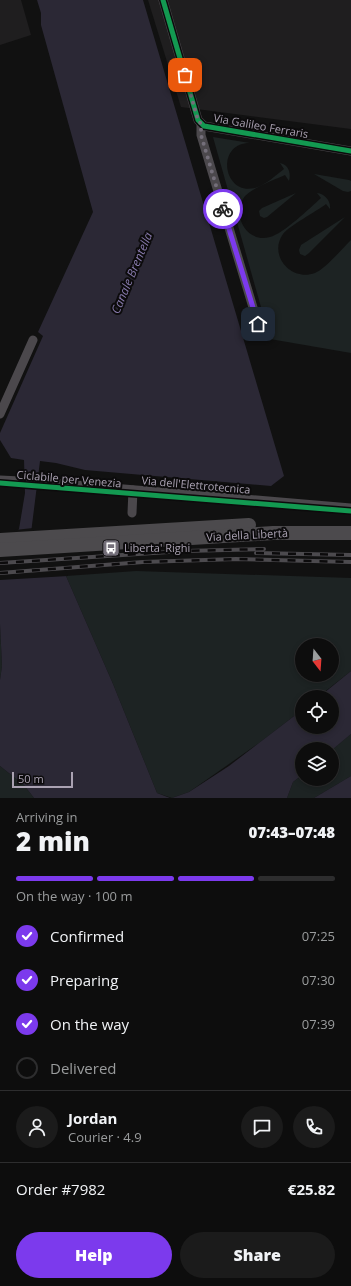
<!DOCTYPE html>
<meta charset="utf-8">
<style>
body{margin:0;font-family:"Open Sans",sans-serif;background:#1b1b1b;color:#f1f3f6;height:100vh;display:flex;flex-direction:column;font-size:15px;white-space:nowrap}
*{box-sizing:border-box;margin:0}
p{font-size:13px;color:#9a9c9d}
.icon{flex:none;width:22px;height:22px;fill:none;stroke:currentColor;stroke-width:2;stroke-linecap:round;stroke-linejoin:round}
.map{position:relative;height:798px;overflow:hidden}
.details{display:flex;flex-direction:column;background:#0d0d0d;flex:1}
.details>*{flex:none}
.needle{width:26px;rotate:163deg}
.buttons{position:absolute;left:295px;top:638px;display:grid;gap:8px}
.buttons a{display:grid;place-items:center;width:44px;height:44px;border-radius:50%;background:#0d0d0d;box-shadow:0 2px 6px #0003,0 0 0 1px #2d2d2e;font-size:20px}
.scale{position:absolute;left:12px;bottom:10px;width:61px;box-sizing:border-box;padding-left:4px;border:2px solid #aaa2b2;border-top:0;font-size:11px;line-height:14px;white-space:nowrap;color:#aaa2b2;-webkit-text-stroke:3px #0c0b0c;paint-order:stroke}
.pin{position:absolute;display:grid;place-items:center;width:34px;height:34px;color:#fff;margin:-17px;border-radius:8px;box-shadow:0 2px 6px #0006}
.courier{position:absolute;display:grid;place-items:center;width:40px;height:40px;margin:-20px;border:3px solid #7c3aed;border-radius:50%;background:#fff;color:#222;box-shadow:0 1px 5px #0007}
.overview em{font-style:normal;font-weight:800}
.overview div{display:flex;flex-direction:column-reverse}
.overview{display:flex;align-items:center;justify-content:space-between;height:68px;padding:0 16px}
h1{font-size:26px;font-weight:800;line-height:30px}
.bar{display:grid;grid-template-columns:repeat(4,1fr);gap:6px 4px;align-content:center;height:48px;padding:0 16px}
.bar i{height:5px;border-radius:3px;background:#2d2d2e}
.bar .on{background:#7c3aed}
.bar p{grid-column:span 4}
.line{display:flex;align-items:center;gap:10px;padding:0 16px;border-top:1px solid #2d2d2e}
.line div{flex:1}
.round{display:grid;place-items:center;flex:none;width:42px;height:42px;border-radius:21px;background:#1b1b1b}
ol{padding:0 16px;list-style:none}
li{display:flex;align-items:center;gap:12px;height:44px}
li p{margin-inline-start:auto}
li .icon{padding:4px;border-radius:50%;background:#7c3aed;color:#fff;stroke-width:4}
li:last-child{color:#9a9c9d}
li i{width:22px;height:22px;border:2px solid #2d2d2e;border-radius:50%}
.action{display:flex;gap:8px;margin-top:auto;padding:8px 16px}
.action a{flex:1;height:46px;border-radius:24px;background:#7c3aed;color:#fff;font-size:16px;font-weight:800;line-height:46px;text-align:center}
.action a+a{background:#1b1b1b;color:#f1f3f6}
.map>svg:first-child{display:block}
</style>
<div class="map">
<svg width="351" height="798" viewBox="0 0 351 798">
<rect width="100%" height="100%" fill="#111"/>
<g fill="#1f1e1f">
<polygon points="0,0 21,0 31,35 0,45"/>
<polygon points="148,0 351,0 351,129 181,107"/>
</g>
<g fill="#1d2323" fill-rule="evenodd">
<path d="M213 137 250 143C215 143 223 196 255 188 266 185 276 175 284 169L280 163C289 165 291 173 289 181L285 175C274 180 254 187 245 196 230 214 247 244 270 237 283 234 310 208 321 198L317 193C325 194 331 201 330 209L326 204C317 211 289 226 283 234 268 255 291 282 315 273 325 269 342 249 351 240V353L270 339Z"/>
<polygon points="314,174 349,180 351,181 351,191 348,192 343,191"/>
<polygon points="296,193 267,217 264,218 260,216 259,211 262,208"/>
<polygon points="345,217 309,253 305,256 300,254 299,250 301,245"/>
<path d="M136 571 351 578V671L318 697H302V710L259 743 189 792 172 798 157 793 113 684 66 576ZM302 645H332V675H302Z"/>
<polygon points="0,624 2,666 0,680"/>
<polygon points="351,734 351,776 314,798 287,798 293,782 302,775 302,779 332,779 332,750"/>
<polygon points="0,766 24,785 34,798 0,798"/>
</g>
<g fill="#2b2835">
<polygon points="37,0 143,0 284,476 271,486 85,470 56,463 40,461 31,533 66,576 113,684 157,793 170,798 34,798 24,785 0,766 0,680 2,666 0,624 0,553 19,529 25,493 24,460 11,458 0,440 0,433 43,336 38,332 93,212 41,25 41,13"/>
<polygon points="351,671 351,734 332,750 302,749 302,775 293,782 287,798 172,798 189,792 229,766 302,710 302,727 332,727 332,697 319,697"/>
<polygon points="351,776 351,798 314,798"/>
</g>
<g fill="#111">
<polygon points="22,475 40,477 38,490 22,488"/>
<polygon points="33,528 33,533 54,549 59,555 68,576 0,580 0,550 15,530"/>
</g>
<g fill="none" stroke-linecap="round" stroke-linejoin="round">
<g stroke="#4b484c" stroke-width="9">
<polyline points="163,0 198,120 204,126 351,151"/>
<polyline points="201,124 201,135 258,324"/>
<polyline points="0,414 33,340"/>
<polyline points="0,480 40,482 351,508"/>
<polyline points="132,513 133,490"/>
</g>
<g stroke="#4c4a4d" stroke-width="14">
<polyline points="0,540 249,525"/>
<polyline points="0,550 273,533 351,533"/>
</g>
<defs>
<g id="rail">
<polyline points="256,553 351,555"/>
<polyline points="0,563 184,551 264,549"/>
<polyline points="0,573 143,562 236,559 351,562"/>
</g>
</defs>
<use href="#rail" stroke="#4c4a4e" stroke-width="4"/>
<use href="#rail" stroke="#0c0b0c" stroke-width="2.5" stroke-dasharray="8" stroke-linecap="butt"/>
<defs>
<g id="cycleway">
<polyline points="163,0 198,120 204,126 351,151"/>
<polyline points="0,483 351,511"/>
</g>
</defs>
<use href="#cycleway" stroke="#0c0b0c" stroke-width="8"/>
<use href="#cycleway" stroke="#139951" stroke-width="5"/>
</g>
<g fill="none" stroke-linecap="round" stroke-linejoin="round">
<polyline stroke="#746f7a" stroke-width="4" stroke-dasharray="0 7.2" points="185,75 198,120 201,124 201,135 223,209"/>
<polyline stroke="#7c3aed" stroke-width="5" points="223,209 258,324"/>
</g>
<defs>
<symbol id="bus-square" viewBox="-11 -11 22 22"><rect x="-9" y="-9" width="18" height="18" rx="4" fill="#746f7a" stroke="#0c0b0c"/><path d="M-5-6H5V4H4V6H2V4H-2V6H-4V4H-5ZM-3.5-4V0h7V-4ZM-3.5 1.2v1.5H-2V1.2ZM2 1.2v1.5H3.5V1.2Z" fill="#fff"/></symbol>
</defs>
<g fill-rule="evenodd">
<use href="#bus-square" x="101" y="538" width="20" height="20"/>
</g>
<g text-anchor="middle" stroke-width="4" stroke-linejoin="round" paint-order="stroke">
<g font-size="11" fill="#aaa2b2" stroke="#0c0b0c">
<text transform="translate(261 126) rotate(10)" y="4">Via Galileo Ferraris</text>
<text transform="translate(69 479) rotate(5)" y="4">Ciclabile per Venezia</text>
<text transform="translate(196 485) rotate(5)" y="4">Via dell'Elettrotecnica</text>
<text transform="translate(247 535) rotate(-3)" y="4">Via della Libertà</text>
</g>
<g font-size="11" fill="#aaa2b2" stroke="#0c0b0c" text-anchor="start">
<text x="124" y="552">Liberta' Righi</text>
</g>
<g font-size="12" font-style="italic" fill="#877aac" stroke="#0c0b0c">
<text transform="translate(132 273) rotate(-67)" y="4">Canale Brentella</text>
</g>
</g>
</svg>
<div class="buttons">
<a><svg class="needle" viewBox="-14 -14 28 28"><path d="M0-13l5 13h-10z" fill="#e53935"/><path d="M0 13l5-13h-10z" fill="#9a9c9d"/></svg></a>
<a><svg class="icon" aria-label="locate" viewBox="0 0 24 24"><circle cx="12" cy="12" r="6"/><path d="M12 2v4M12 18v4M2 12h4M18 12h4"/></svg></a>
<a><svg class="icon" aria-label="layers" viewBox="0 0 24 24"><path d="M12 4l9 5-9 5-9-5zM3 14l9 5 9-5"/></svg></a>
</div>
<div class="scale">50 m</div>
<div class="pin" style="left:185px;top:75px;background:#ea580c"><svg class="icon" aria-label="bag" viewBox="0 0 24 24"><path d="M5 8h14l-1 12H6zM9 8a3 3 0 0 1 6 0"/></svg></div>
<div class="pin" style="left:258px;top:324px;background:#1f2937"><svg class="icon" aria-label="home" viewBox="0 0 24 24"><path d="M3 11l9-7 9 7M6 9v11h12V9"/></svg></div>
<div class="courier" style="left:223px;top:209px"><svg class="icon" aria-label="bike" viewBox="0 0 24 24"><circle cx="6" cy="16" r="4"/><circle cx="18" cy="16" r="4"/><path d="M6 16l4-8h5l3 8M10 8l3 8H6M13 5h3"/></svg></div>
</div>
<section class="details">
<div class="overview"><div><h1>2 min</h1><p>Arriving in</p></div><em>07:43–07:48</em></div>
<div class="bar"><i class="on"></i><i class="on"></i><i class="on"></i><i></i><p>On the way · 100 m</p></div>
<ol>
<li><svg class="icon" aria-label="check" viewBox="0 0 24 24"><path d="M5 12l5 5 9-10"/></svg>Confirmed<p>07:25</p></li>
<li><svg class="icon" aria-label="check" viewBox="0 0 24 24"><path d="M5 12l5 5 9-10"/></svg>Preparing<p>07:30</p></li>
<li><svg class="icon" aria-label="check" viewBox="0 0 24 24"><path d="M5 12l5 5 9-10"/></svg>On the way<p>07:39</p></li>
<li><i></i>Delivered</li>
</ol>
<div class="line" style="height:72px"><a class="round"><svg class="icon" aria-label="person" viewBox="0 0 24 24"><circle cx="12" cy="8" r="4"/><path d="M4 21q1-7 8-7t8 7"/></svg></a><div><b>Jordan</b><p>Courier · 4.9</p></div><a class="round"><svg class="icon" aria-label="chat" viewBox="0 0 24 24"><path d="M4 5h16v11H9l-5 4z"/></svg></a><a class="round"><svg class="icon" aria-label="phone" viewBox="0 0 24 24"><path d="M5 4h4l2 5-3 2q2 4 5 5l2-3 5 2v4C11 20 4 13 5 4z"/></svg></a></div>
<div class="line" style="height:52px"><div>Order #7982</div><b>€25.82</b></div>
<div class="action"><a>Help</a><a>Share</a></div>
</section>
